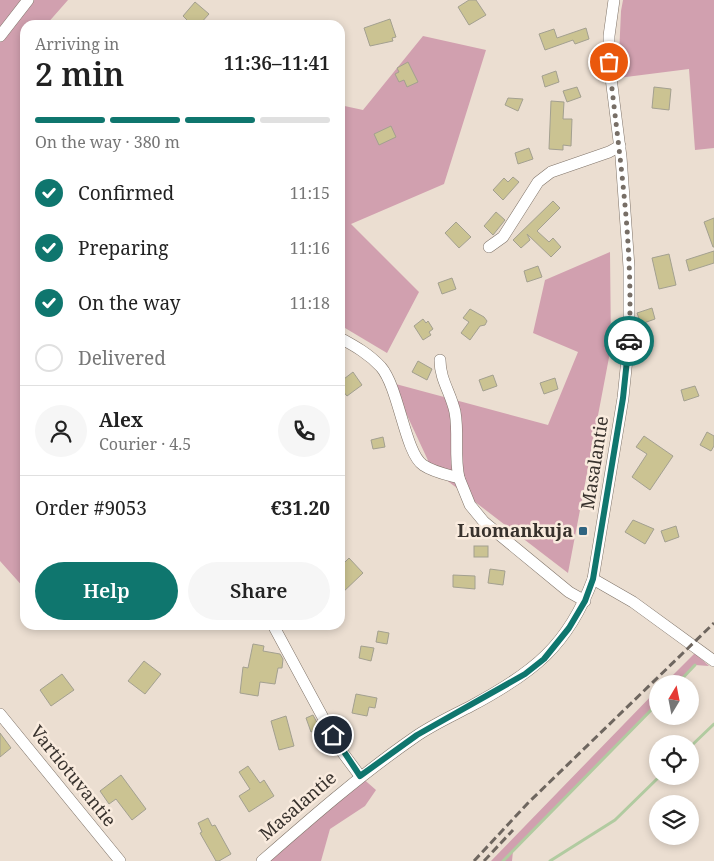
<!DOCTYPE html>
<meta charset="utf-8">
<style>
body{margin:0;font-family:"Noto Serif",serif;background:#f6f6f6;color:#222;height:100vh;display:flex;flex-direction:column;font-size:19px;white-space:nowrap}
*{box-sizing:border-box;margin:0}
p{font-size:16px;color:#767676}
.icon{flex:none;width:28px;height:28px;fill:none;stroke:currentColor;stroke-width:2;stroke-linecap:round;stroke-linejoin:round}
.map{position:relative;flex:1;overflow:hidden}
.sheet{position:absolute;left:20px;top:20px;width:325px;height:610px;display:flex;flex-direction:column;background:#fff;border-radius:15px;box-shadow:0 2px 8px #0003}
.sheet>*{flex:none}
.needle{width:32px;rotate:10deg}
.controls{position:absolute;left:649px;top:675px;display:grid;gap:10px}
.controls a{display:grid;place-items:center;width:50px;height:50px;border-radius:50%;background:#fff;box-shadow:0 2px 8px #0003;font-size:25px}
.pin{position:absolute;display:grid;place-items:center;width:42px;height:42px;color:#fff;margin:-21px;border:2px solid #fff;border-radius:50%;box-shadow:0 1px 5px #0007}
.courier{position:absolute;display:grid;place-items:center;width:50px;height:50px;margin:-25px;border:4px solid #0f766e;border-radius:50%;background:#fff;color:#222;box-shadow:0 1px 6px #0007}
.head em{font-style:normal;font-weight:600}
.head div{display:flex;flex-direction:column-reverse}
.head{display:flex;align-items:center;justify-content:space-between;height:85px;padding:0 15px}
h1{font-size:32px;font-weight:600;line-height:38px}
.bar{display:grid;grid-template-columns:repeat(4,1fr);gap:8px 5px;align-content:center;height:60px;padding:0 15px}
.bar i{height:6px;border-radius:4px;background:#e0e0e0}
.bar .current{background:#0f766e}
.bar p{grid-column:span 4}
.line{display:flex;align-items:center;gap:12px;padding:0 15px;border-top:1px solid #e0e0e0}
.line div{flex:1}
.round{display:grid;place-items:center;flex:none;width:52px;height:52px;border-radius:26px;background:#f6f6f6}
ol{padding:0 15px;list-style:none}
li{display:flex;align-items:center;gap:15px;height:55px}
li p{margin-inline-start:auto}
li .icon{padding:5px;border-radius:50%;background:#0f766e;color:#fff;stroke-width:4}
li:last-child{color:#767676}
li i{width:28px;height:28px;border:2px solid #e0e0e0;border-radius:50%}
.cta{display:flex;gap:10px;margin-top:auto;padding:10px 15px}
.cta a{flex:1;height:58px;border-radius:30px;background:#0f766e;color:#fff;font-size:20px;font-weight:600;line-height:58px;text-align:center}
.cta a+a{background:#f6f6f6;color:#222}
.map>svg:first-child{display:block}
</style>
<div class="map">
<svg width="714" height="861" viewBox="0 0 714 861">
<rect width="100%" height="100%" fill="#ebded1"/>
<g fill="#d1a0af">
<polygon points="0,0 68,0 46,25 25,25 25,589 0,561"/>
<polygon points="623,0 714,0 714,148 695,150 689,69 618,78 621,11"/>
<polygon points="423,36 486,50 444,184 351,224 419,292 387,353 340,325 340,105 363,110"/>
<polygon points="610,252 611,347 568,573 432,469 392,383 548,425 578,352 533,333 545,280"/>
<polygon points="695,653 709,666 695,665 677,684 664,684"/>
<polygon points="657,690 657,703 513,851 512,861 491,861"/>
<polygon points="360,776 376,790 365,806 330,829 321,861 262,861"/>
</g>
<g fill="none" stroke-linecap="round" stroke-linejoin="round">
<g stroke="#b1cba0" stroke-width="3">
<polyline points="677,684 695,665"/>
<polyline points="690,747 714,724"/>
<polyline points="503,861 658,703"/>
<polyline points="550,861 615,820 660,776"/>
</g>
</g>
<g fill="#cbc392" stroke="#a3a090">
<polygon points="469,0 476,0 486,15 469,25 458,7"/>
<polygon points="195,2 209,14 199,25 193,21 191,24 183,16"/>
<polygon points="390,19 396,37 392,38 393,41 370,46 364,28"/>
<polygon points="586,28 589,39 575,44 573,40 545,50 539,34 554,29 557,38"/>
<polygon points="408,62 418,82 407,87 404,80 399,82 395,74 399,72 397,68"/>
<polygon points="556,71 559,82 545,87 542,76"/>
<polygon points="577,87 581,97 567,102 563,91"/>
<polygon points="654,87 671,89 669,110 652,108"/>
<polygon points="508,98 523,99 518,111 505,105"/>
<polygon points="551,101 564,102 563,119 572,119 571,146 563,145 563,150 549,149"/>
<polygon points="391,126 396,137 379,145 374,134"/>
<polygon points="529,148 533,159 518,164 515,153"/>
<polygon points="513,177 519,182 503,200 493,190 504,178 508,182"/>
<polygon points="553,201 560,208 537,231 549,242 553,238 561,247 551,257 527,234 530,240 521,248 513,240"/>
<polygon points="496,212 505,220 493,235 484,226"/>
<polygon points="714,218 714,247 713,247 704,222"/>
<polygon points="456,222 471,237 459,248 445,233"/>
<polygon points="714,251 714,263 689,271 686,260"/>
<polygon points="669,254 676,285 659,289 652,258"/>
<polygon points="538,266 542,277 527,282 524,271"/>
<polygon points="452,278 456,289 442,294 438,283"/>
<polygon points="652,308 655,319 641,324 637,313"/>
<polygon points="470,309 484,317 487,321 485,325 480,326 470,340 461,333 469,322 463,318"/>
<polygon points="423,319 426,323 428,321 433,329 429,332 431,335 423,340 414,326"/>
<polygon points="418,361 432,369 427,380 412,372"/>
<polygon points="353,372 362,385 347,396 340,388 340,382"/>
<polygon points="493,375 497,386 483,391 479,380"/>
<polygon points="555,378 558,389 544,394 540,383"/>
<polygon points="695,386 699,396 684,401 681,390"/>
<polygon points="707,432 714,436 714,446 711,451 700,445"/>
<polygon points="644,436 673,456 650,490 632,477 647,454 636,447"/>
<polygon points="383,437 385,447 373,449 371,440"/>
<polygon points="633,520 654,529 645,544 625,532"/>
<polygon points="676,526 679,537 665,542 661,531"/>
<rect x="474" y="546" width="14" height="11"/>
<polygon points="349,558 363,573 340,595 340,567"/>
<polygon points="490,569 505,571 503,585 488,583"/>
<polygon points="453,575 475,576 475,589 453,587"/>
<polygon points="378,631 389,633 387,644 376,642"/>
<polygon points="253,644 264,646 263,651 280,654 283,659 282,668 278,668 275,684 260,682 258,696 240,693 243,667 248,668"/>
<polygon points="361,646 374,648 371,661 359,658"/>
<polygon points="144,661 161,674 145,694 128,681"/>
<polygon points="62,674 74,690 51,706 40,690"/>
<polygon points="356,694 377,698 375,708 369,707 367,716 352,713"/>
<polygon points="313,715 320,728 311,732 306,718"/>
<polygon points="286,716 294,746 279,750 271,721"/>
<polygon points="0,733 11,748 0,757"/>
<polygon points="248,766 260,783 264,780 274,796 249,812 239,796 250,789 239,772"/>
<polygon points="121,775 146,809 132,820 116,799 109,804 100,791"/>
<polygon points="208,818 212,826 215,825 231,854 219,861 216,861 200,833 202,832 198,823"/>
</g>
<g fill="none" stroke-linecap="round" stroke-linejoin="round">
<defs>
<g id="minor">
<polyline points="0,36 28,0"/>
<polyline points="489,247 503,237 538,182 551,172 609,152 620,146"/>
<path d="M340 338C355 346 369 354 381 367 399 388 405 453 423 465 433 472 448 475 459 478L470 505 484 522 569 592 585 601"/>
<path d="M440 360C440 380 451 393 455 412 459 434 454 456 459 478"/>
<polyline points="593,579 633,602 714,661"/>
<polyline points="273,625 340,749 360,776"/>
<polyline points="0,714 120,861"/>
<path d="M262 861C311 818 360 775 415 737 432 725 452 716 471 706 533 673 568 646 593 579L623 398 629 339V267L621 157 609 62V36L614 0"/>
</g>
</defs>
<use href="#minor" stroke="#7f7368" stroke-width="12"/>
<use href="#minor" stroke="#fff" stroke-width="11"/>
<g stroke="#6e665f" stroke-width="3" stroke-dasharray="8 4" stroke-linecap="butt">
<polyline points="474,861 528,803 714,623"/>
<polyline points="484,861 513,830"/>
</g>
</g>
<g fill="none" stroke-linecap="round" stroke-linejoin="round">
<path stroke="#776e66" stroke-width="5" stroke-dasharray="0 9" d="M609 62C619 155 634 247 629 341"/>
<polyline stroke="#0f766e" stroke-width="6" points="333,735 360,776 417,735 525,674 544,659 569,628 585,601 593,579 623,398 629,341"/>
</g>
<rect fill="#306480" stroke="#f9ebde" stroke-width="2" x="578" y="526" width="10" height="10" rx="2.5"/>
<g text-anchor="middle" stroke-width="5" stroke-linejoin="round" paint-order="stroke">
<g font-size="18" fill="#38322d" stroke="#f9ebde">
<text transform="translate(595 463) rotate(-81)" y="6">Masalantie</text>
<text transform="translate(73 776) rotate(51)" y="6">Vartiotuvantie</text>
<text transform="translate(298 806) rotate(-41)" y="6">Masalantie</text>
</g>
<g font-size="18" font-weight="bold" fill="#38322d" stroke="#f9ebde" text-anchor="end">
<text x="573" y="537">Luomankuja</text>
</g>
</g>
</svg>
<div class="controls">
<a><svg class="needle" viewBox="-14 -14 28 28"><path d="M0-13l5 13h-10z" fill="#e53935"/><path d="M0 13l5-13h-10z" fill="#767676"/></svg></a>
<a><svg class="icon" aria-label="locate" viewBox="0 0 24 24"><circle cx="12" cy="12" r="6"/><path d="M12 2v4M12 18v4M2 12h4M18 12h4"/></svg></a>
<a><svg class="icon" aria-label="layers" viewBox="0 0 24 24"><path d="M12 4l9 5-9 5-9-5zM3 14l9 5 9-5"/></svg></a>
</div>
<div class="pin" style="left:609px;top:62px;background:#ea580c"><svg class="icon" aria-label="bag" viewBox="0 0 24 24"><path d="M5 8h14l-1 12H6zM9 8a3 3 0 0 1 6 0"/></svg></div>
<div class="pin" style="left:333px;top:735px;background:#1f2937"><svg class="icon" aria-label="home" viewBox="0 0 24 24"><path d="M3 11l9-7 9 7M6 9v11h12V9"/></svg></div>
<div class="courier" style="left:629px;top:341px"><svg class="icon" aria-label="car" viewBox="0 0 24 24"><path d="M5 17H2v-5l4-1 3-4h7l3 4 3 1v5h-3M9 17h6M6 11h13"/><circle cx="7" cy="17" r="2"/><circle cx="17" cy="17" r="2"/></svg></div>
<section class="sheet">
<div class="head"><div><h1>2 min</h1><p>Arriving in</p></div><em>11:36–11:41</em></div>
<div class="bar"><i class="current"></i><i class="current"></i><i class="current"></i><i></i><p>On the way · 380 m</p></div>
<ol>
<li><svg class="icon" aria-label="check" viewBox="0 0 24 24"><path d="M5 12l5 5 9-10"/></svg>Confirmed<p>11:15</p></li>
<li><svg class="icon" aria-label="check" viewBox="0 0 24 24"><path d="M5 12l5 5 9-10"/></svg>Preparing<p>11:16</p></li>
<li><svg class="icon" aria-label="check" viewBox="0 0 24 24"><path d="M5 12l5 5 9-10"/></svg>On the way<p>11:18</p></li>
<li><i></i>Delivered</li>
</ol>
<div class="line" style="height:90px"><a class="round"><svg class="icon" aria-label="person" viewBox="0 0 24 24"><circle cx="12" cy="8" r="4"/><path d="M4 21q1-7 8-7t8 7"/></svg></a><div><b>Alex</b><p>Courier · 4.5</p></div><a class="round"><svg class="icon" aria-label="phone" viewBox="0 0 24 24"><path d="M5 4h4l2 5-3 2q2 4 5 5l2-3 5 2v4C11 20 4 13 5 4z"/></svg></a></div>
<div class="line" style="height:65px"><div>Order #9053</div><b>€31.20</b></div>
<div class="cta"><a>Help</a><a>Share</a></div>
</section>
</div>
